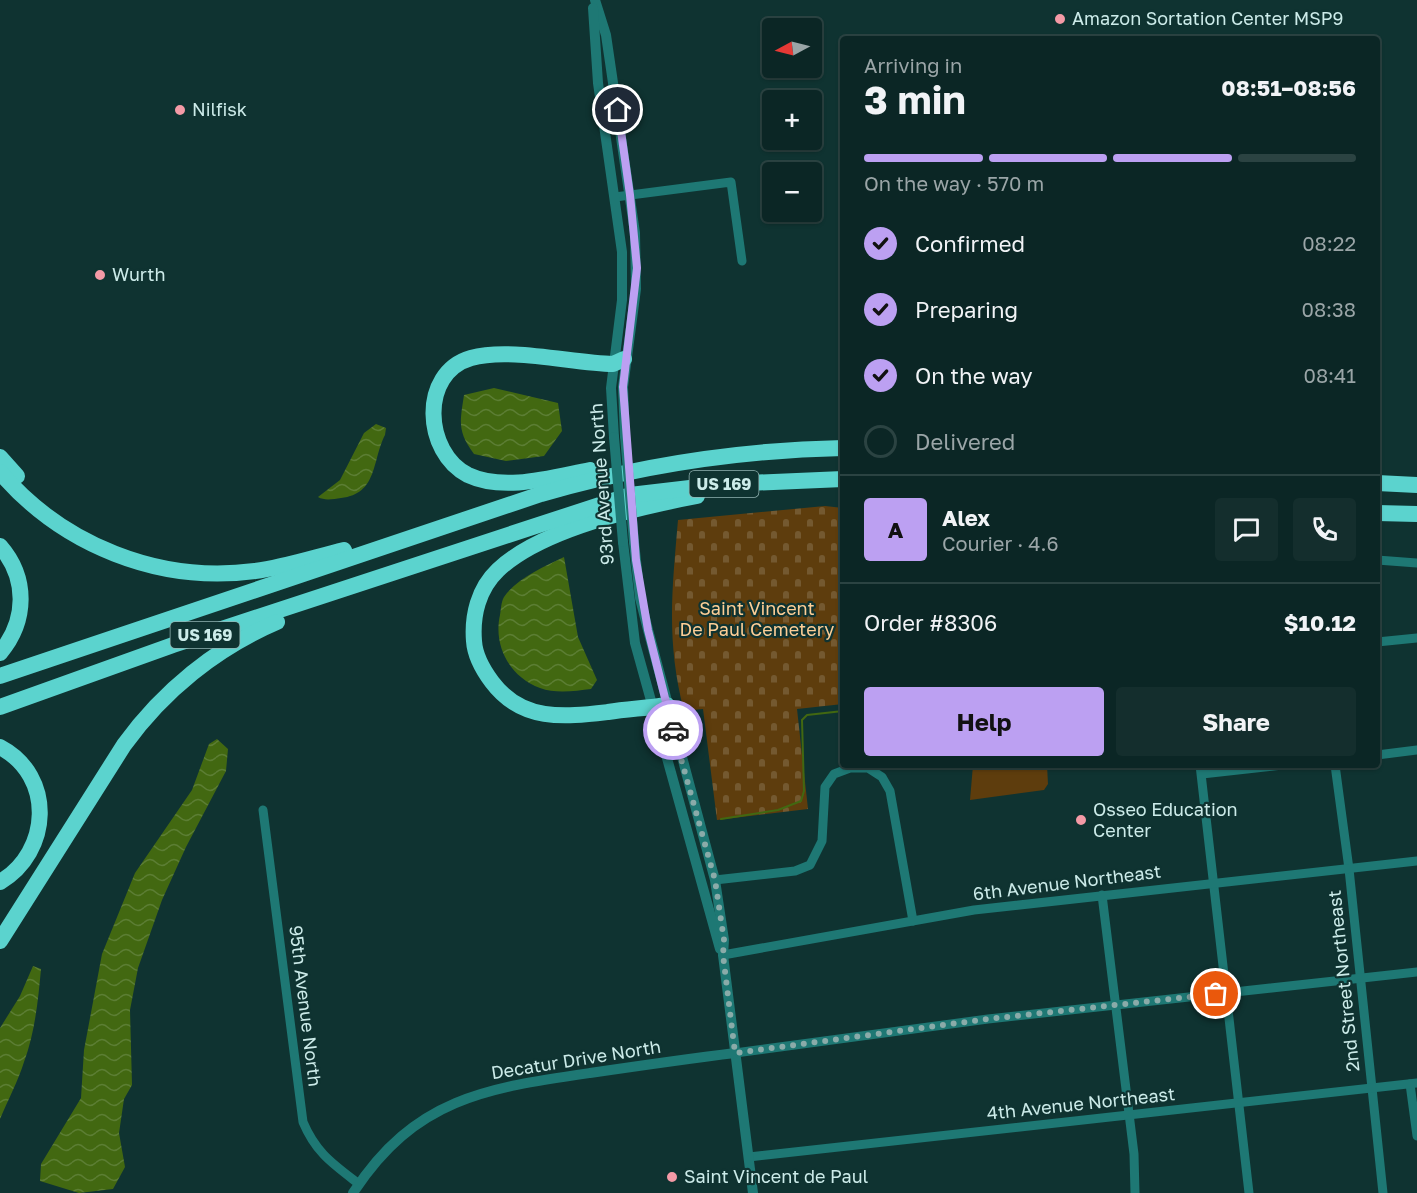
<!DOCTYPE html>
<meta charset="utf-8">
<style>
body{margin:0;font-family:"Golos Text",sans-serif;background:#142e2d;color:#f1f3f6;height:100vh;display:flex;flex-direction:column;font-size:22px;white-space:nowrap}
*{box-sizing:border-box;margin:0}
p{font-size:20px;color:#9aa5a7}
.icon{flex:none;width:33px;height:33px;fill:none;stroke:currentColor;stroke-width:2;stroke-linecap:round;stroke-linejoin:round}
.map{position:relative;flex:1;overflow:hidden}
.panel{position:absolute;left:840px;top:36px;width:540px;height:732px;display:flex;flex-direction:column;background:#0b2625;border-radius:6px;box-shadow:0 2px 4px #0004,0 0 0 2px #2b4342}
.panel>*{flex:none}
.needle{width:39px;rotate:263deg}
.controls{position:absolute;left:762px;top:18px;display:grid;gap:12px}
.controls a{display:grid;place-items:center;width:60px;height:60px;border-radius:6px;background:#0b2625;box-shadow:0 2px 4px #0004,0 0 0 2px #2b4342;font-size:30px}
.pin{position:absolute;display:grid;place-items:center;width:51px;height:51px;color:#fff;margin:-26px;border:3px solid #fff;border-radius:50%;box-shadow:0 2px 6px #0007}
.courier{position:absolute;display:grid;place-items:center;width:60px;height:60px;margin:-30px;border:4px solid #bca0f2;border-radius:50%;background:#fff;color:#222;box-shadow:0 2px 8px #0007}
.overview em{font-style:normal;font-weight:700}
.overview div{display:flex;flex-direction:column-reverse}
.overview{display:flex;align-items:center;justify-content:space-between;height:102px;padding:0 24px}
h1{font-size:39px;font-weight:700;line-height:45px}
.bar{display:grid;grid-template-columns:repeat(4,1fr);gap:9px 6px;align-content:center;height:72px;padding:0 24px}
.bar i{height:8px;border-radius:4px;background:#2b4342}
.bar .active{background:#bca0f2}
.bar p{grid-column:span 4}
.line{display:flex;align-items:center;gap:15px;padding:0 24px;border-top:2px solid #2b4342}
.line div{flex:1}
.round{display:grid;place-items:center;flex:none;width:63px;height:63px;border-radius:6px;background:#142e2d}
ol{padding:0 24px;list-style:none}
li{display:flex;align-items:center;gap:18px;height:66px}
li p{margin-inline-start:auto}
li .icon{padding:6px;border-radius:50%;background:#bca0f2;color:#111;stroke-width:4}
li:last-child{color:#9aa5a7}
li i{width:33px;height:33px;border:3px solid #2b4342;border-radius:50%}
.primary-button{display:flex;gap:12px;margin-top:auto;padding:12px 24px}
.primary-button a{flex:1;height:69px;border-radius:6px;background:#bca0f2;color:#111;font-size:24px;font-weight:700;line-height:69px;text-align:center}
.primary-button a+a{background:#142e2d;color:#f1f3f6}
.map>svg:first-child{display:block}
</style>
<div class="map">
<svg width="1417" height="1193" viewBox="0 0 1417 1193">
<defs>
<pattern id="cemetery-stones" width="16" height="16" patternUnits="userSpaceOnUse" patternTransform="scale(1.5)"><rect width="16" height="16" fill="#5e3d0d"/><path d="M2 7V4a2 2 0 0 1 4 0v3zM10 15v-3a2 2 0 0 1 4 0v3z" fill="#745930"/></pattern>
<pattern id="water-waves" width="16" height="10" patternUnits="userSpaceOnUse" patternTransform="scale(1.5)"><rect width="16" height="10" fill="#426811"/><path d="M0 5q4-4 8 0t8 0" fill="none" stroke="#5c7e34"/></pattern>
</defs>
<rect width="100%" height="100%" fill="#0f3331"/>
<path fill="url(#cemetery-stones)" d="M825 506 843 508V704L797 709 808 809 717 820 703 709 684 711C666 641 672 591 678 520Z"/>
<polygon fill="#5e3d0d" points="973,765 1047,765 1048,784 1044,790 970,800"/>
<g fill="url(#water-waves)">
<path d="M494 388 558 403 562 431 544 456 506 461 474 454C457 431 460 422 464 395Z"/>
<path d="M376 424 386 428 385 435C372 460 378 494 341 498 333 499 325 501 318 497L340 480 364 433Z"/>
<path d="M564 557 578 637 597 680 591 689C575 691 556 694 540 688 510 677 493 646 500 615 501 610 501 602 504 597 516 579 545 566 564 557Z"/>
<polygon points="217,739 228,749 226,771 186,847 162,900 138,968 130,1010 132,1085 124,1099 119,1133 125,1167 113,1189 79,1193 40,1181 41,1164 81,1098 84,1050 102,954 135,873 192,790 209,744"/>
<path d="M33 966 41 969C38 1001 35 1032 24 1062 18 1081 8 1100 0 1119V1028L20 996Z"/>
</g>
<g fill="none" stroke-linecap="round" stroke-linejoin="round">
<polyline stroke="#426811" stroke-width="2" points="721,819 778,810 801,801 804,791 802,720 807,715 843,711"/>
<g stroke="#1e7874" stroke-width="9">
<polyline points="615,197 731,182 742,261"/>
<polyline points="1377,560 1417,563"/>
<polyline points="1377,642 1417,638"/>
<polyline points="1377,755 1417,750"/>
<polyline points="1200,765 1249,1193"/>
<polyline points="1335,765 1349,869 1383,1193"/>
<polyline points="1202,774 1282,765"/>
<path d="M263 810 303 1122C316 1153 333 1164 359 1184"/>
<polyline points="715,880 795,871 810,865 822,841 825,787 834,774 850,768 868,768 882,777 890,791 913,921"/>
<polyline points="1102,895 1134,1154 1135,1193"/>
<polyline points="723,955 974,910 1417,861"/>
<polyline points="735,1053 988,1019 1417,972"/>
<polyline points="1410,1084 1417,1136"/>
<polyline points="749,1157 1417,1083"/>
</g>
<g stroke="#1e7874" stroke-width="10">
<polyline points="595,0 606,35 635,233 636,289 623,387 625,436"/>
<polyline points="593,8 598,83 622,252 622,300 611,388 614,437"/>
<polyline points="623,542 635,643 720,949"/>
<polyline points="634,542 640,598 648,630 715,880 724,940 723,955 753,1193"/>
<path d="M353 1193C415 1098 486 1088 590 1073 638 1066 686 1059 735 1053"/>
</g>
<g stroke="#5bd3ce" stroke-width="16">
<polyline points="0,457 17,476"/>
<path d="M590 470C553 477 504 492 468 475 424 453 419 373 471 358 509 347 572 363 613 364L624 359"/>
<path d="M0 472C62 545 159 584 255 571 285 567 315 557 344 550"/>
<polyline points="1377,483 1417,485"/>
<polyline points="1377,513 1417,514"/>
<path d="M0 546C28 578 27 621 0 653"/>
<path d="M0 676 541 494C641 465 739 450 843 448"/>
<path d="M667 705C648 708 628 709 608 712 564 717 522 722 492 682 483 670 475 657 474 641 472 616 478 589 498 570 541 529 639 507 697 496"/>
<polyline points="0,707 173,645 630,495 724,484 843,479"/>
<path d="M0 747C55 776 51 852 0 882"/>
<path d="M0 941 124 745C163 691 216 648 277 622"/>
</g>
<g stroke="#1e7874" stroke-width="10">
<polyline points="625,436 634,542"/>
<polyline points="614,437 623,542"/>
</g>
</g>
<g fill="none" stroke-linecap="round" stroke-linejoin="round">
<polyline stroke="#8aaba9" stroke-width="6" stroke-dasharray="0 10.8" points="673,730 715,880 724,940 723,955 735,1053 988,1019 1216,994"/>
<polyline stroke="#bca0f2" stroke-width="8" points="618,110 630,195 637,268 623,387 636,560 648,630 673,730"/>
</g>
<g fill="#f49aa6" stroke="#0f3331" stroke-width="2">
<circle cx="1060" cy="19" r="6"/>
<circle cx="180" cy="110" r="6"/>
<circle cx="100" cy="275" r="6"/>
<circle cx="1081" cy="820" r="6"/>
<circle cx="672" cy="1177" r="6"/>
</g>
<g text-anchor="middle" stroke-width="4.5" stroke-linejoin="round" paint-order="stroke">
<g fill="#0f3331" stroke="#93b4b2" stroke-width="1.5">
<rect x="689.5" y="471" width="69" height="26" rx="4.5"/>
<rect x="170.5" y="622" width="69" height="26" rx="4.5"/>
</g>
<g font-size="16" font-weight="bold" fill="#ccebe9">
<text x="724" y="490">US 169</text>
<text x="205" y="641">US 169</text>
</g>
<g font-size="18" fill="#ccebe9" stroke="#0f3331" text-anchor="start">
<text x="1072" y="25">Amazon Sortation Center MSP9</text>
<text x="192" y="116">Nilfisk</text>
<text x="112" y="281">Wurth</text>
<text x="1093" y="816">Osseo Education<tspan x="1093" dy="21">Center</tspan></text>
<text x="684" y="1183">Saint Vincent de Paul</text>
</g>
<g font-size="18" fill="#ccebe9" stroke="#0f3331">
<text transform="translate(602 484) rotate(-94)" y="6">93rd Avenue North</text>
<text transform="translate(1067 883) rotate(-7)" y="6">6th Avenue Northeast</text>
<text transform="translate(1344 981) rotate(-96)" y="6">2nd Street Northeast</text>
<text transform="translate(305 1006) rotate(83)" y="6">95th Avenue North</text>
<text transform="translate(576 1060) rotate(-9)" y="6">Decatur Drive North</text>
<text transform="translate(1081 1104) rotate(-6)" y="6">4th Avenue Northeast</text>
</g>
<g font-size="18" fill="#fdce96" stroke="#0f3331">
<text x="757" y="615">Saint Vincent<tspan x="757" dy="21">De Paul Cemetery</tspan></text>
</g>
</g>
</svg>
<div class="controls">
<a><svg class="needle" viewBox="-14 -14 28 28"><path d="M0-13l5 13h-10z" fill="#e53935"/><path d="M0 13l5-13h-10z" fill="#9aa5a7"/></svg></a>
<a>+</a>
<a>−</a>
</div>
<div class="pin" style="left:1216px;top:994px;background:#ea580c"><svg class="icon" aria-label="bag" viewBox="0 0 24 24"><path d="M5 8h14l-1 12H6zM9 8a3 3 0 0 1 6 0"/></svg></div>
<div class="pin" style="left:618px;top:110px;background:#1f2937"><svg class="icon" aria-label="home" viewBox="0 0 24 24"><path d="M3 11l9-7 9 7M6 9v11h12V9"/></svg></div>
<div class="courier" style="left:673px;top:730px"><svg class="icon" aria-label="car" viewBox="0 0 24 24"><path d="M5 17H2v-5l4-1 3-4h7l3 4 3 1v5h-3M9 17h6M6 11h13"/><circle cx="7" cy="17" r="2"/><circle cx="17" cy="17" r="2"/></svg></div>
<section class="panel">
<div class="overview"><div><h1>3 min</h1><p>Arriving in</p></div><em>08:51–08:56</em></div>
<div class="bar"><i class="active"></i><i class="active"></i><i class="active"></i><i></i><p>On the way · 570 m</p></div>
<ol>
<li><svg class="icon" aria-label="check" viewBox="0 0 24 24"><path d="M5 12l5 5 9-10"/></svg>Confirmed<p>08:22</p></li>
<li><svg class="icon" aria-label="check" viewBox="0 0 24 24"><path d="M5 12l5 5 9-10"/></svg>Preparing<p>08:38</p></li>
<li><svg class="icon" aria-label="check" viewBox="0 0 24 24"><path d="M5 12l5 5 9-10"/></svg>On the way<p>08:41</p></li>
<li><i></i>Delivered</li>
</ol>
<div class="line" style="height:108px"><b class="round" style="background:#bca0f2;color:#111">A</b><div><b>Alex</b><p>Courier · 4.6</p></div><a class="round"><svg class="icon" aria-label="chat" viewBox="0 0 24 24"><path d="M4 5h16v11H9l-5 4z"/></svg></a><a class="round"><svg class="icon" aria-label="phone" viewBox="0 0 24 24"><path d="M5 4h4l2 5-3 2q2 4 5 5l2-3 5 2v4C11 20 4 13 5 4z"/></svg></a></div>
<div class="line" style="height:78px"><div>Order #8306</div><b>$10.12</b></div>
<div class="primary-button"><a>Help</a><a>Share</a></div>
</section>
</div>
